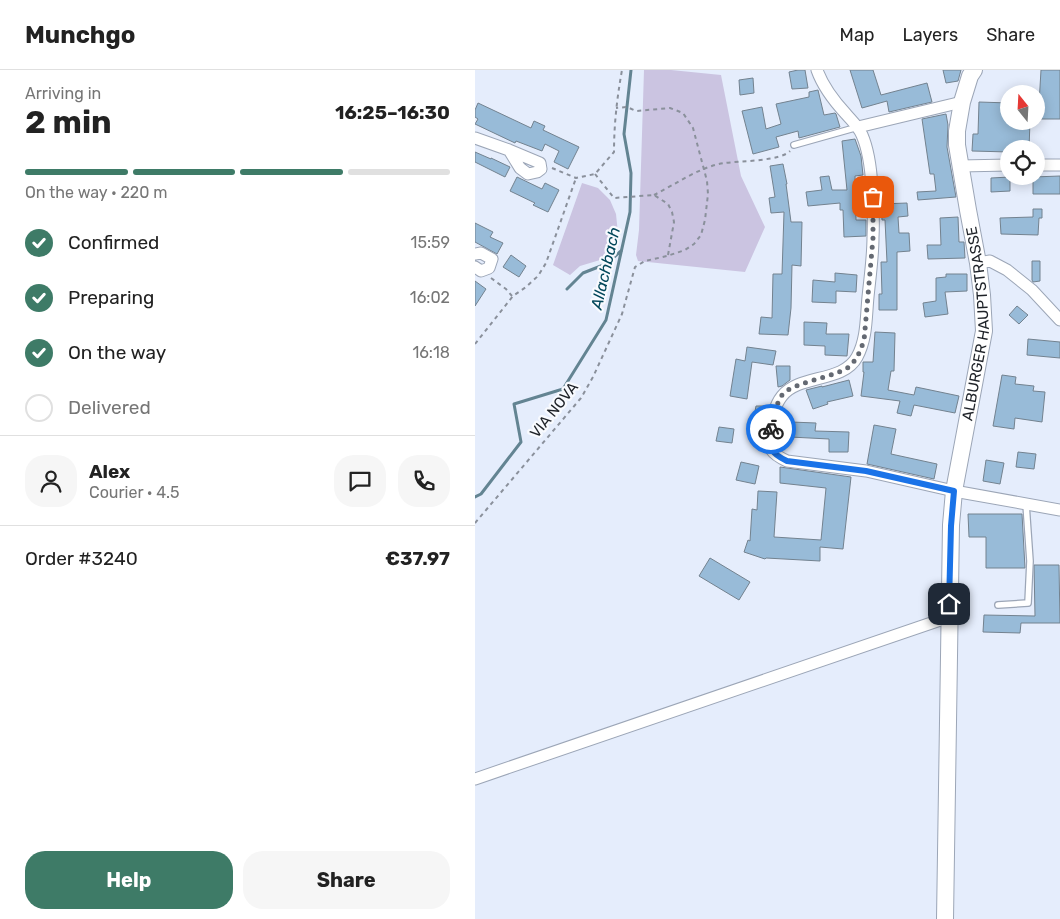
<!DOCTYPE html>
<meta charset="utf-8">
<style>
body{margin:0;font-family:Rubik,sans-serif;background:#f6f6f6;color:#222;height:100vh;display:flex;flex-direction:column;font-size:19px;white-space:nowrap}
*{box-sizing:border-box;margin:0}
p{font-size:16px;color:#767676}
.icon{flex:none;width:28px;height:28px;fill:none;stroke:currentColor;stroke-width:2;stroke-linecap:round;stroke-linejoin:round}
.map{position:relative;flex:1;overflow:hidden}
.side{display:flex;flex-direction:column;background:#fff;width:475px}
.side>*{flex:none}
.needle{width:32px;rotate:342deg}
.tools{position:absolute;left:525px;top:15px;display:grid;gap:10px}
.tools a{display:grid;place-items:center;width:45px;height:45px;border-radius:50%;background:#fff;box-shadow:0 2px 12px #0003;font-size:25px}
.pin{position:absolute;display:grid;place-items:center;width:42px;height:42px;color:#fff;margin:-21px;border-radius:10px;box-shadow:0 2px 8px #0006}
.courier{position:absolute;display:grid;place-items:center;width:50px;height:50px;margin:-25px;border:4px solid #1a73e8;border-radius:50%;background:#fff;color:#222;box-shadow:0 1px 6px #0007}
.overview em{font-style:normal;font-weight:700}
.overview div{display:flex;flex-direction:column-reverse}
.overview{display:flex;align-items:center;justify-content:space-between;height:85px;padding:0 25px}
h1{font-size:32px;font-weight:700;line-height:38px}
.bar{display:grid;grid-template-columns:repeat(4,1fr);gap:8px 5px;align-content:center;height:60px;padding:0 25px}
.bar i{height:6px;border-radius:4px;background:#e0e0e0}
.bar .current{background:#3e7b67}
.bar p{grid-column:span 4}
.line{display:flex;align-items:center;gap:12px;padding:0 25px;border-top:1px solid #e0e0e0}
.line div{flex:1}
.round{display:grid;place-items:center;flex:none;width:52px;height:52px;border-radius:20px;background:#f6f6f6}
ol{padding:0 25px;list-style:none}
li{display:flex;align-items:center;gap:15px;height:55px}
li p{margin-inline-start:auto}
li .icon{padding:5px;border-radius:50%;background:#3e7b67;color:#fff;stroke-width:4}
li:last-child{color:#767676}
li i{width:28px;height:28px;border:2px solid #e0e0e0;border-radius:50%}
.action{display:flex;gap:10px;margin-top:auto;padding:10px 25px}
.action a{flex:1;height:58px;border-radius:20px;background:#3e7b67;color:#fff;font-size:20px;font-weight:700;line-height:58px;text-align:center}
.action a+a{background:#f6f6f6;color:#222}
header{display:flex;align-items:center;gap:30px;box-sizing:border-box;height:70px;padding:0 25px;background:#fff;border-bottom:1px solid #e0e0e0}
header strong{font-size:24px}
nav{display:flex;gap:28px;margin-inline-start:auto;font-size:18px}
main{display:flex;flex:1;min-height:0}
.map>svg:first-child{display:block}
</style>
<header>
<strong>Munchgo</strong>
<nav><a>Map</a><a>Layers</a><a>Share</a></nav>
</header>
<main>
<section class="side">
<div class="overview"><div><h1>2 min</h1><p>Arriving in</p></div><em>16:25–16:30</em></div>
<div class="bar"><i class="current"></i><i class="current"></i><i class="current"></i><i></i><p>On the way · 220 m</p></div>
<ol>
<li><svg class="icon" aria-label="check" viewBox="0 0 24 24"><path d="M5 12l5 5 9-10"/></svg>Confirmed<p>15:59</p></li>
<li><svg class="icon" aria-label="check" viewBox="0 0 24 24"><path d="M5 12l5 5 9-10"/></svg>Preparing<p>16:02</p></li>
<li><svg class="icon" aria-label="check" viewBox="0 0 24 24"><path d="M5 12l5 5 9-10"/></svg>On the way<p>16:18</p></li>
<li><i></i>Delivered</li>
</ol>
<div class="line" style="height:90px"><a class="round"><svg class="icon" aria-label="person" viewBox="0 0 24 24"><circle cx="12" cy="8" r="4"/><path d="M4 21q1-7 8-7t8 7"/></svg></a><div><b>Alex</b><p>Courier · 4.5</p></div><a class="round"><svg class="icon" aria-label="chat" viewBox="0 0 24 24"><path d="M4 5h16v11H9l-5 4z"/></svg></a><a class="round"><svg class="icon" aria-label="phone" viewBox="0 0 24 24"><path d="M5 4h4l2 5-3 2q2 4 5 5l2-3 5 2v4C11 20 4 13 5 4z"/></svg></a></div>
<div class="line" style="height:65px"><div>Order #3240</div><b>€37.97</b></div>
<div class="action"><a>Help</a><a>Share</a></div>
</section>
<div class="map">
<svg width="585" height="849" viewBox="0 0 585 849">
<rect width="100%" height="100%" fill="#e5edfc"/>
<g fill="#cbc4e1">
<polygon points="169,0 196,0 246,5 266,106 290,157 270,202 163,191 161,185 164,160"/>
<polygon points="107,113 123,118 135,130 141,144 143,164 137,178 125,190 105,196 95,205 78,195"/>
</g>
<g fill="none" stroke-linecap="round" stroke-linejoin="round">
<g stroke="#638492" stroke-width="3">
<polyline points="92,219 108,203 131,194 146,181"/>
<polyline points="0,427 6,424 46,372 39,334 88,319 131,250 155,142 156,103 149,64 156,0"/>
</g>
</g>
<g fill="#98bbd8" stroke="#73828f">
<polygon points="323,0 330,0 333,18 317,19 314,2"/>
<polygon points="375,0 398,0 406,25 452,13 457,32 414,42 412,31 387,38"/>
<polygon points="468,0 486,0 483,11 471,13"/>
<polygon points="566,0 585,0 585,49 561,49 561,34 564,34"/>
<polygon points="278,8 279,23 265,25 264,10"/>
<polygon points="343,20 349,45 360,43 361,44 365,57 324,68 323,61 301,67 304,77 278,84 267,41 287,37 291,59 306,54 301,34 334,27 334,22"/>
<polygon points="504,32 534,33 534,51 555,51 554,79 534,79 534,82 497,81 498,64 503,64"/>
<polygon points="3,33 56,58 59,51 70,56 68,60 104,77 93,99 79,92 84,81 70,74 67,81 41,71 40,73 0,54 3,49 0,47 0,40"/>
<polygon points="471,44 473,55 472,77 481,127 443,130 442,122 461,121 459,104 455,104 447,49"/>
<polygon points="380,69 386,86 388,105 380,106 381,150 391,150 391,166 369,167 368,140 365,140 365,133 333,136 331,122 347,120 345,107 354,106 357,120 372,120 367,71"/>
<polygon points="0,82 16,89 16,88 35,97 30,107 0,92"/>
<polygon points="308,94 312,114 311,114 316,152 327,152 326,196 317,195 316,238 313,265 284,264 286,247 297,248 298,204 307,204 309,142 296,143 294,128 300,127 295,96"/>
<polygon points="585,106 585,124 558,124 558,107"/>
<polygon points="42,107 67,119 70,113 84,120 73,142 58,135 60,133 35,121"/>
<polygon points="535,107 535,121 516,122 516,108"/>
<polygon points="432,133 433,146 423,147 424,163 434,163 435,181 422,182 422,240 404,240 404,224 407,224 406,192 412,192 410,150 407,150 406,134"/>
<polygon points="558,139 567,139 567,148 564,148 563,165 526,164 525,148 558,147"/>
<polygon points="483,147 484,172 489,172 490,188 453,189 452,175 466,175 465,148"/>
<polygon points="0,153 18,162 15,167 28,173 22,184 0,172"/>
<polygon points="36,185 51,196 44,207 28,197"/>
<polygon points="557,191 565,191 565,211 558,212 557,210"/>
<polygon points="360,203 382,205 381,222 361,221 361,233 337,232 338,210 360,212"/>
<polygon points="471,204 492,204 492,221 470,222 473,244 450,247 448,233 461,231 461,208 471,207"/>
<polygon points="0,211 11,219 0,236"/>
<polygon points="542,236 553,245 544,254 534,245"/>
<polygon points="329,252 352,253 351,264 374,264 372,286 350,285 350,276 329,275"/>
<polygon points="400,262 420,263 419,301 416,301 413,320 439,325 441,317 484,326 480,343 439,335 436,346 422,343 425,331 386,326 389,302 388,302 388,292 398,292"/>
<polygon points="553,269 585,272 585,288 552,285"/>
<polygon points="272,277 301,281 298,295 277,292 272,329 255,326 261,289 270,291"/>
<polygon points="301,296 315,296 315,310 307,316 303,317"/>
<polygon points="527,305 541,307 540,314 559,316 558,321 570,322 567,352 540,348 539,359 518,356"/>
<polygon points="374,310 378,326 352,332 353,334 338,339 331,320 347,316 347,317"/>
<polygon points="281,336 293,336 289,351 287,369 275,367"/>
<polygon points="316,352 341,353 340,361 374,362 373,382 354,382 354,369 315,367"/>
<polygon points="399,355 421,359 416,384 462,394 459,409 392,394"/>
<polygon points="244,357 259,359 257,373 241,371"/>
<polygon points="543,382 561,384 559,399 541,397"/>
<polygon points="511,390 529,393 525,414 508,411"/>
<polygon points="266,392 284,396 280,414 261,410"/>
<polygon points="305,397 376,407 368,479 345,477 345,491 291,488 290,489 269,482 273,470 275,471 277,439 282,440 283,421 302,422 299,467 346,470 351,418 305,413"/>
<polygon points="493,444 547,444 550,498 511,498 511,467 494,467"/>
<polygon points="235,488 275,512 264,530 224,506"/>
<polygon points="559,495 584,495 585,553 546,553 545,563 508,562 509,545 560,546"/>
</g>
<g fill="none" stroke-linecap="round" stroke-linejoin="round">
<defs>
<g id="lane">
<polyline points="319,75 383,57"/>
<polyline points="523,535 553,533 555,491 551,434"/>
</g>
<g id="street">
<path d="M342 0C348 17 359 31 371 44 377 51 383 56 387 65 394 81 396 100 397 117 398 134 399 150 398 167 398 187 395 207 393 227 391 247 392 269 382 287 368 313 324 304 307 326 299 336 297 350 295 362 292 379 297 384 312 391L391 401 479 421 585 440"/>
<polyline points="383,57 487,32"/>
<polyline points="0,68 34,80 65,93 66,99 62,102 53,104 45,98 34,80"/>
<polyline points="561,95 585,95"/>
<polyline points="485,96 534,95"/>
<polyline points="0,184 6,183 17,189 14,198 6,201 0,197"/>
<polyline points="503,193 515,191 532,200 557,220 585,250"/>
<polyline points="0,709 474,547"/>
</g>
<g id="secondary">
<path id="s1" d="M470 849 476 455 479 421 509 261 507 225 503 193 493 140 482 75V61L487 32 495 6 499 0"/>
</g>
</defs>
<use href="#lane" stroke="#9ca6b7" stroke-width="8"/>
<use href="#street" stroke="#9ca6b7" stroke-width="13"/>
<use href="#secondary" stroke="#9ca6b7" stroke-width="18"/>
<g stroke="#8a909b" stroke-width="2" stroke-dasharray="4 4" stroke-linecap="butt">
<path d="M77 98 101 108 120 104 139 82C139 54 142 28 147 0"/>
<polyline points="120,104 139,128 179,125 193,134 197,142 199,152 193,185"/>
<path d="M179 125C201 114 226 96 250 93 265 91 306 91 315 81"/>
<polyline points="16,208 31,219 37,226"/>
<polyline points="0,274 38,226 51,217 63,206 71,193 101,108"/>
<polyline points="0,453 106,328 118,307 147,244 160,197 170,191 192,186 210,180 219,174 226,165 230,150 233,124 232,111 218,58 208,43 195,38 161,41 152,37 141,38"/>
</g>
<use href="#lane" stroke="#fff" stroke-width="5.5"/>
<use href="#street" stroke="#fff" stroke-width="11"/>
<use href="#secondary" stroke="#fff" stroke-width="16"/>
</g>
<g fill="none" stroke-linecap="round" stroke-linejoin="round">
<polyline stroke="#646972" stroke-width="5" stroke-dasharray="0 9" points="296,359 298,344 306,326 313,320 326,314 362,303 374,297 382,288 389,271 398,168 398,127"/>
<path stroke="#1a73e8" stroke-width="6" d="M296 359C293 377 295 383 312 391L391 401 479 421 476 456 474 534"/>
</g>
<g text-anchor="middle" stroke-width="4.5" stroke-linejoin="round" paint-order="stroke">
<g font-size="15" fill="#1e2228" stroke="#f8fafe">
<text dy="5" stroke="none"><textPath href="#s1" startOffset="598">ALBURGER HAUPTSTRASSE</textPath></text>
<text transform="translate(79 340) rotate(-51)" y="5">VIA NOVA</text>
</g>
<g font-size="16" font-style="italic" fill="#02475a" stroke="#f8fafe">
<text transform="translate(130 198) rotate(-77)" y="6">Allachbach</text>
</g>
</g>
</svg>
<div class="tools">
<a><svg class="needle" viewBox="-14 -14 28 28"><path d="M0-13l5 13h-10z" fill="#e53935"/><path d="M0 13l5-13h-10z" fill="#767676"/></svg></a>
<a><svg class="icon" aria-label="locate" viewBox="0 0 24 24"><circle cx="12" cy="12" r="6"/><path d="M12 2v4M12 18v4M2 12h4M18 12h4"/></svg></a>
</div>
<div class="pin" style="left:398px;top:127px;background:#ea580c"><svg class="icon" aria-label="bag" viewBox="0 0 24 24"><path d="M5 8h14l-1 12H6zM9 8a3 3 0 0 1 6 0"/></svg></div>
<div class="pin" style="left:474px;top:534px;background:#1f2937"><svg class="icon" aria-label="home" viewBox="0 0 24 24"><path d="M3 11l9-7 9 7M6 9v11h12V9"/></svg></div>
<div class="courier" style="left:296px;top:359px"><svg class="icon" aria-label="bike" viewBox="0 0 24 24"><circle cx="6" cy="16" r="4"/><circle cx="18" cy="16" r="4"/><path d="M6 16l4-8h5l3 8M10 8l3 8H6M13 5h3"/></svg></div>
</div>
</main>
